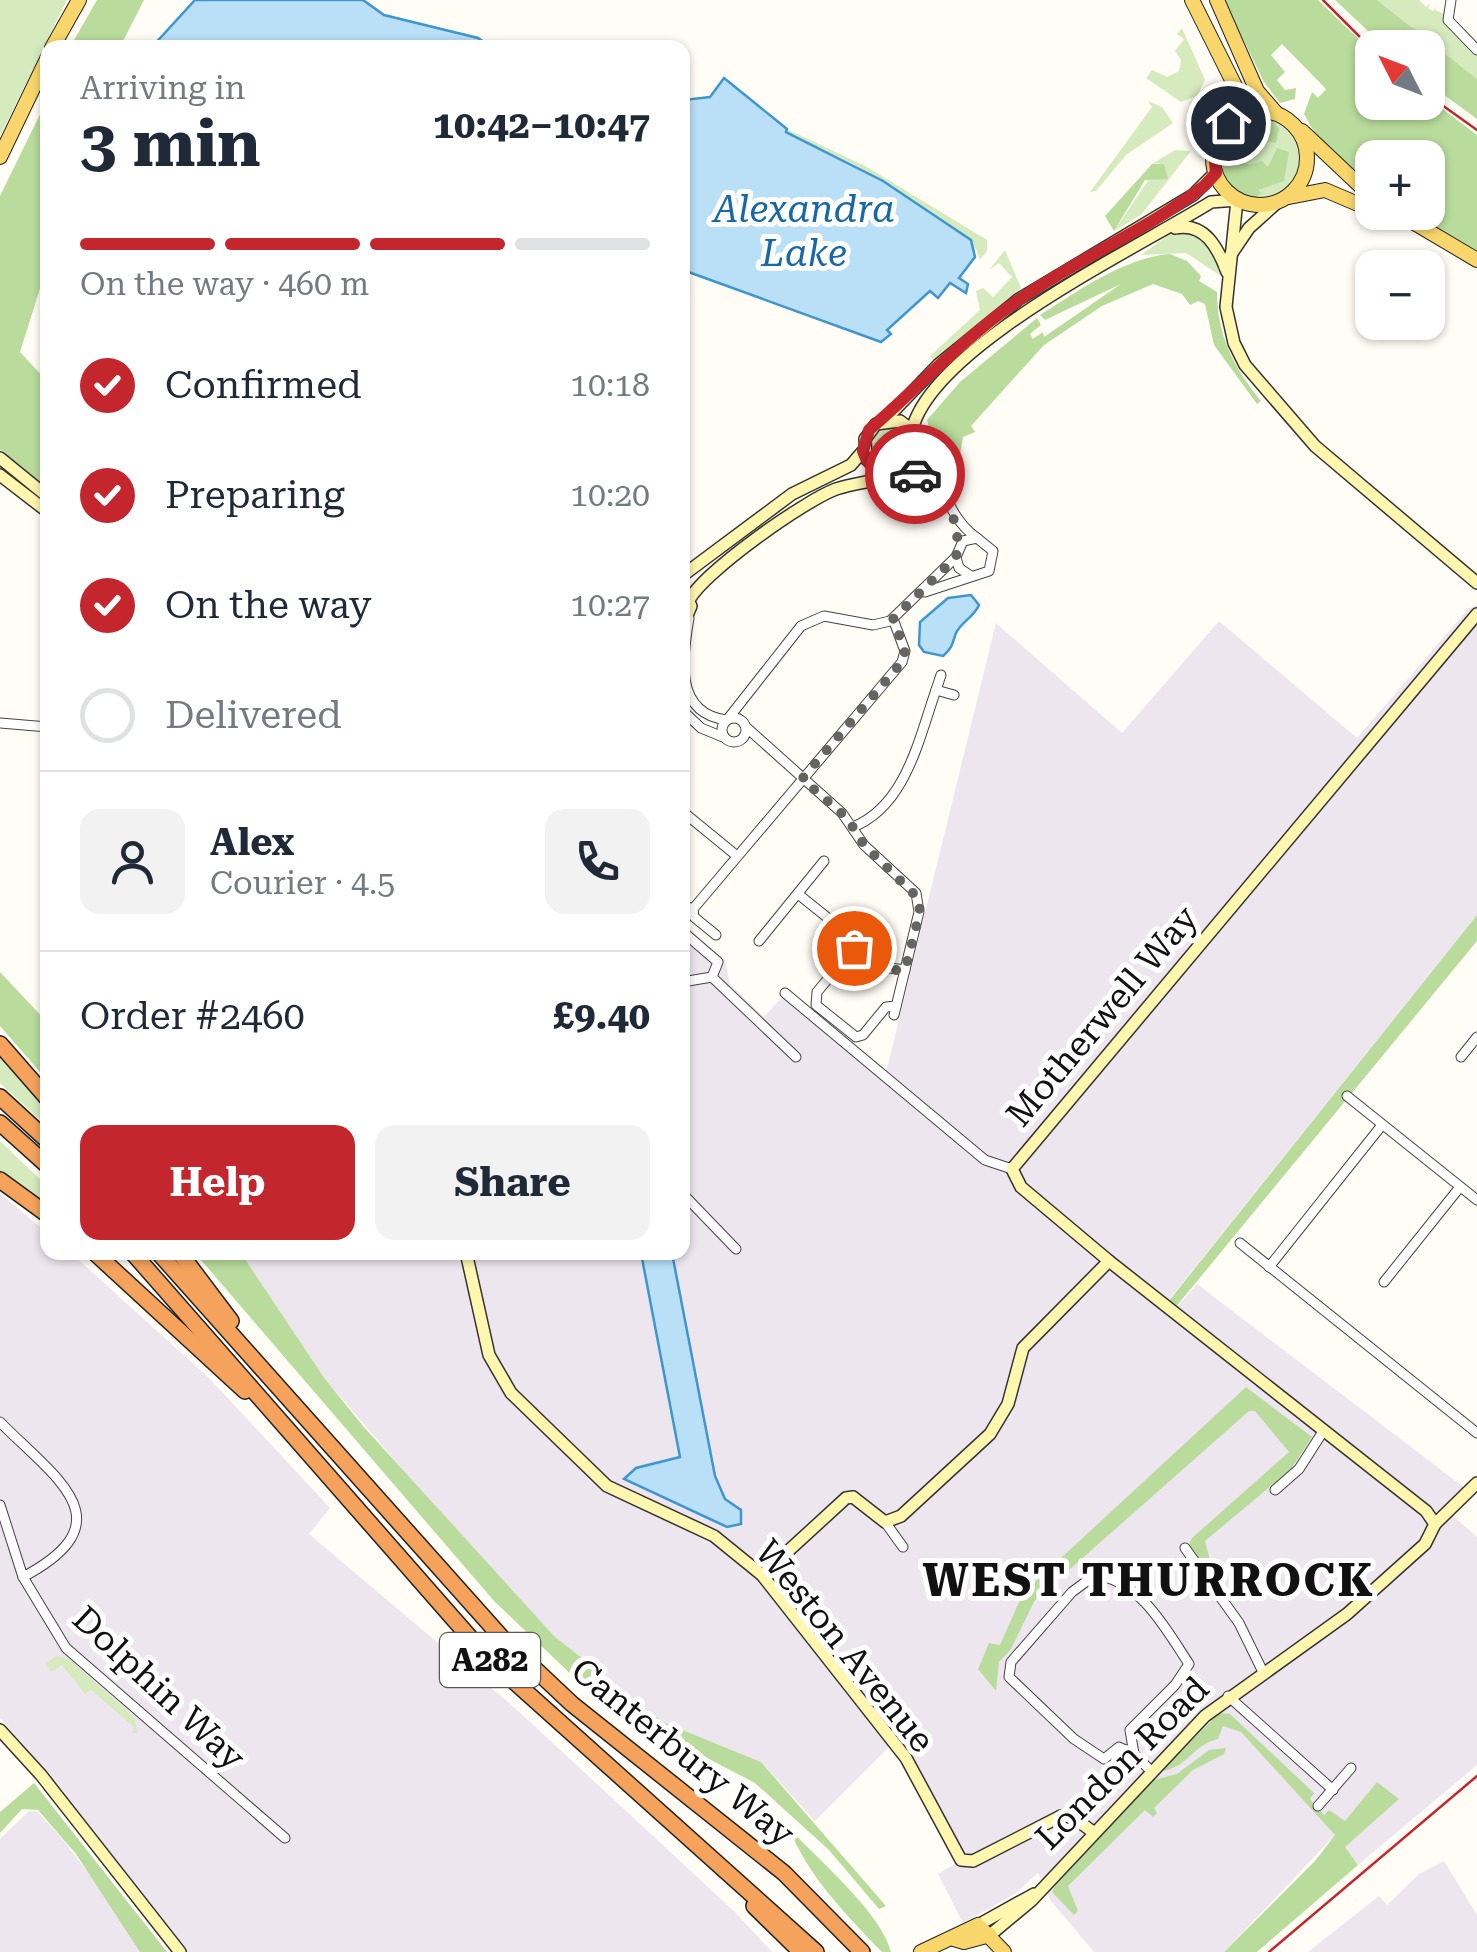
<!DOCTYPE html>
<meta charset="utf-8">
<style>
body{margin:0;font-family:"Roboto Serif",serif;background:#f2f2f3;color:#1f2937;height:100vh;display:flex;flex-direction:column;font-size:38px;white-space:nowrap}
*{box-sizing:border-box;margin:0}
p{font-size:32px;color:#747a83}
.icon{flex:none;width:55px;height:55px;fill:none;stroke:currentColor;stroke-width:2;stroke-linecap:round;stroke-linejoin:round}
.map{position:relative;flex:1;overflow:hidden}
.details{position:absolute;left:40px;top:40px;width:650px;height:1220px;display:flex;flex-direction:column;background:#fff;border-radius:20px;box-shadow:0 2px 8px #0004}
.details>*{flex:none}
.needle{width:65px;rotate:312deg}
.controls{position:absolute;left:1355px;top:30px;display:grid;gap:20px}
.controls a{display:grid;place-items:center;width:90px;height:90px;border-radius:20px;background:#fff;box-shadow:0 2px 8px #0004;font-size:50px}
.pin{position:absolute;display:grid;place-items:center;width:85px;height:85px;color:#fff;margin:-42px;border:5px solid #fff;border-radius:50%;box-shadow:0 2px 10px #0007}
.courier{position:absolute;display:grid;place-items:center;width:100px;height:100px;margin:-50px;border:8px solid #c4262e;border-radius:50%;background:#fff;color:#222;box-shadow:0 2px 12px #0007}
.summary em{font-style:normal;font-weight:700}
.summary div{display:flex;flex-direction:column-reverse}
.summary{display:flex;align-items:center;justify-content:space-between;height:170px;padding:0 40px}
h1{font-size:65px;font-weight:700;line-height:75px}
.bar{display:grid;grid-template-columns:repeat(4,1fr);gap:15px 10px;align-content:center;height:120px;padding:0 40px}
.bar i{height:12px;border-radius:8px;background:#e0e1e3}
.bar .on{background:#c4262e}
.bar p{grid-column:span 4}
.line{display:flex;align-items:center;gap:25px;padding:0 40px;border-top:2px solid #e0e1e3}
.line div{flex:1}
.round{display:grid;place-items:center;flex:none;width:105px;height:105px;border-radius:20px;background:#f2f2f3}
ol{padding:0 40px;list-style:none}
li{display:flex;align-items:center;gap:30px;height:110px}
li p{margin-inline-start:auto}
li .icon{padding:10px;border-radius:50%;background:#c4262e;color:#fff;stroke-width:4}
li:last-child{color:#747a83}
li i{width:55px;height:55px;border:5px solid #e0e1e3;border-radius:50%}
.button{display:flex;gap:20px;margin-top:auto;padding:20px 40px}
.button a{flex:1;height:115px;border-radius:20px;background:#c4262e;color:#fff;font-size:40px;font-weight:700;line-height:115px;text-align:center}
.button a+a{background:#f2f2f3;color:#1f2937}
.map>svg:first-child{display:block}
</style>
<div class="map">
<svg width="1477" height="1952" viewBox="0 0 1477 1952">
<rect width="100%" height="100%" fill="#fffdf5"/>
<g fill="#eee6ef">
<polygon points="1477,605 1477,915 1168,1301 1176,1308 1197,1284 1470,1492 1450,1513 1477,1537 1477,1765 1358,1865 1335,1835 1224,1952 1094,1952 1051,1901 1038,1873 1015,1894 963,1923 938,1874 960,1861 893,1743 815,1821 761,1762 663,1722 554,1636 467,1544 325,1379 241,1253 682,1252 683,923 725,960 730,984 764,1017 782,997 884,1081 996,623 1122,733 1219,621 1357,738 1468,609"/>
<polygon points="0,1193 47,1233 48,1252 71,1253 209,1378 330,1508 309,1534 515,1708 735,1912 772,1952 186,1952 62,1789 0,1718"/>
<polygon points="29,1811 38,1812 63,1840 149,1952 0,1952 0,1839"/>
<polygon points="1444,1861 1477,1915 1477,1952 1308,1952 1379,1896 1387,1905 1419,1874"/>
</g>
<g fill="#d5ebbd">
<polygon points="0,0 67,0 0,136"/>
<polygon points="1377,0 1419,0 1426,7 1431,3 1428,8 1433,11 1437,6 1435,10 1444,14 1449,28 1477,54 1477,79"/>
<polygon points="1182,28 1205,80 1197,96 1181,102 1146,78 1152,70 1167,77 1179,71 1181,60 1175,51 1184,39 1177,34"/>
<polygon points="1148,101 1162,107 1173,123 1126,155 1096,191 1090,192 1152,107"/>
<circle cx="1259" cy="159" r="40"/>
<polygon points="787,129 867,167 987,240 987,251 980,260 976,249 936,216 855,165 786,132"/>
<polygon points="1175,150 1191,151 1141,215 1114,231 1160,163 1152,164"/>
<path d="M1174 231C1201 231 1217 249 1221 276L1186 253 1141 255Z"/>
<polygon points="1005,250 1021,288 933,360 930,356 980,310 976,291 983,288 993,297 1012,277 999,263 989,270"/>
<circle cx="892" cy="446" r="21"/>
<polygon points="0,1054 47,1108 47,1126 0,1083"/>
<polygon points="0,1141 47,1186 47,1211 0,1175"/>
<polygon points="57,1656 69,1659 135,1718 137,1733 132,1733 134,1727 91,1690 85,1694 62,1665 51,1672 46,1663"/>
</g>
<g fill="#b9dc9c">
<polygon points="97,0 144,0 120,47 70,47"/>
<polygon points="1224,0 1318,0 1372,52 1372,102 1428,102 1428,98 1477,135 1477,252 1402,213 1428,212 1428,158 1372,158 1372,196 1316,135 1304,114 1312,92 1318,98 1326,89 1282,44 1271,55 1285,72 1277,80 1285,90 1296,88 1295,99 1280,103 1264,82"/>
<polygon points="1335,0 1377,0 1477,79 1477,119 1428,83 1428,48 1385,47"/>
<polygon points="47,100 47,266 20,352 47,381 47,487 0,449 0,196"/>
<path d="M1261 119 1273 121 1279 129 1276 143 1251 139 1239 152 1242 161 1250 165 1262 161 1268 167 1277 148 1289 152 1284 181 1258 190 1262 193 1254 198C1207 184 1212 125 1261 119Z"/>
<polygon points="1152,164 1164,164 1168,179 1145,180 1114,231 1105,216"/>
<path d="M1170 254 1187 261 1201 276 1199 281 1217 292C1217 335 1234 368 1261 401L1257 404 1214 345 1205 304 1198 301 1190 305 1182 294 1153 284 1102 306 1044 345 971 426 975 432 963 437 955 484 943 479 927 420 960 382 1037 318 1041 325 1030 334 1033 339 1043 332 1044 337 1121 284 1045 320 1040 315C1080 290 1123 258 1170 254Z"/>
<polygon points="1477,915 1477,941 1175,1308 1168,1302"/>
<polygon points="0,972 47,1022 47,1080 0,1026"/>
<polygon points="195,1253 241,1253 325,1379 363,1426 554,1636 663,1722 761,1762 886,1906 879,1909 829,1850 755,1783 638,1722 579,1682 494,1601"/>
<polygon points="1246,1387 1312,1437 1291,1469 1205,1541 1211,1564 1204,1569 1188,1546 1192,1538 1289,1452 1255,1411 1249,1411 1035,1600 1011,1649 999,1662 996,1691 978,1669 989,1643 1000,1645 1023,1593"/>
<path d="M1219 1713 1230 1714 1314 1793 1310 1799 1324 1815 1329 1810 1345 1821 1377 1782 1399 1799 1345 1847 1358 1865 1257 1952H1224L1315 1861 1335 1835 1241 1732 1223 1726 1218 1739C1194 1744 1187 1768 1162 1771Z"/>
<polygon points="1226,1748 1224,1754 1193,1770 1154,1808 1157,1813 1153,1817 1145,1810 1068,1886 1078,1911 1074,1915 1052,1892 1055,1886 1153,1780 1177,1774 1209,1750"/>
<polygon points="34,1783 167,1952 140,1952 76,1854 38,1810 22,1809 0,1833 0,1812"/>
<path d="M789 1828C817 1859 881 1912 891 1952H882C847 1916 807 1875 789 1828Z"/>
</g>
<g fill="#b9e0f7" stroke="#3f96cf" stroke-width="2.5">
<polygon points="195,0 363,0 384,15 478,38 491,47 368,48 360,43 355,48 152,47"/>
<polygon points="724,78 787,129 786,132 883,181 971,240 975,257 959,278 968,284 966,293 950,283 938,298 930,291 887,330 891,334 881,342 683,270 683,100 710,97"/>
<path d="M971 595 979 605C974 617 961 622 956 633 952 644 953 647 943 656L924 652 919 645 920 622 948 598Z"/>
<polygon points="641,1253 672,1253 715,1476 725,1499 741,1510 741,1524 727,1527 624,1479 636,1468 680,1457"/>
</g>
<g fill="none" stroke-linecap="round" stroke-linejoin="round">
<defs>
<g id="street">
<polyline points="1451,0 1448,20 1477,50"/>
<path d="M919 446C943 475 944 515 977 538"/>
<polyline points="903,473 922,476 938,491"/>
<polyline points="925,592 989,571 993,551 977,538 963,541 956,557 959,568 971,576"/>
<path d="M689 618C682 658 674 714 727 720L801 626 824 616 873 625 890 621 956 557"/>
<polyline points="936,690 941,675"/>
<polyline points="682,710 701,728 723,737"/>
<circle cx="734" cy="730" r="12"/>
<polyline points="0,723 48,727"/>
<polyline points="746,727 842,813 864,845 916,893 919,912 894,1015"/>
<polyline points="682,811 737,856"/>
<path d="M853 827C906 806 919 738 936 690L954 695"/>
<polyline points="798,894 890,968 905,970"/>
<polyline points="682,905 693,909 694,917 716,935"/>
<polyline points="693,909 902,662 905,651 893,619"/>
<polyline points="682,931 718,962 712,977 796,1057"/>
<polyline points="759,941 824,861"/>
<polyline points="858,943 817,992 816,1005 856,1037 863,1035 886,1007 896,1006"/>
<polyline points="682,982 712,977"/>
<polyline points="785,993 985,1160 1012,1169"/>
<polyline points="1461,1057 1477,1037"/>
<polyline points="1347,1096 1477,1200"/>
<polyline points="682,1193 736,1249"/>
<polyline points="1240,1243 1477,1433"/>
<polyline points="1269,1267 1382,1125"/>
<polyline points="1384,1282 1460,1187"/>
<path d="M0 1422C56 1479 128 1521 23 1577"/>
<polyline points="1275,1490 1299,1469 1324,1430"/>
<polyline points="0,1505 23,1577 66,1648 285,1838"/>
<polyline points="885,1522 903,1547"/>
<polyline points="1185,1548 1239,1623 1263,1672"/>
<polyline points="1228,1696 1333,1790"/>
<path d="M1134 1754 1130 1730 1175 1685 1189 1664C1166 1629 1140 1580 1095 1575L1072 1592 1011 1662 1009 1677 1074 1739 1104 1759 1119 1747 1134 1754 1151 1771"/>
<polyline points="1318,1806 1351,1768"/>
</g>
<g id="secondary">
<path d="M1175 228C1205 222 1218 248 1227 272"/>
<polyline points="1230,256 1249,228 1279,201"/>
<polyline points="885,420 938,365 1019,299 1193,195 1215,173"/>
<path d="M912 430C933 345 1138 248 1211 202L1237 200 1226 307 1234 343 1245 365 1315 446 1477 583"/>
<polyline points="0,458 48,497"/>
<polyline points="0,475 48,512"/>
<polyline points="682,576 792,494 851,465 863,451"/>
<polyline points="682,589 691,606 682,627"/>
<path d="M689 600C705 571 804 501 836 489 859 481 890 481 910 468L919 446 912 430 900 421 876 424 865 439 866 459 886 475"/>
<polyline points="466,1252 489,1355 511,1393 607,1486 714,1536 762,1575 906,1758 961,1860 973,1861 1061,1816 1073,1817 1093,1832"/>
<polyline points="1435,1524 1426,1511 1109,1261 1021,1187 1012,1169 1477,614"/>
<polyline points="762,1575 846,1498 853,1497 885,1522 901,1516 990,1434 1008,1404 1023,1348 1109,1261"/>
<polyline points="0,1730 41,1775 180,1952"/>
<polyline points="978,1925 1034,1894"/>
<polyline points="990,1935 1032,1900 1205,1716 1347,1614 1425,1544 1435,1524 1477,1483"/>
</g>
<g id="primary">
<polyline points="1192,0 1236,88 1237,101 1228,123"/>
<polyline points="1217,0 1257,91 1276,113"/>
<polyline points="52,48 79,0"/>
<circle cx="1260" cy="158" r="47"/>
<polyline points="1302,131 1372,197"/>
<polyline points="0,157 48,57"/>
<polyline points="1289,197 1325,190 1372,210"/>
<polyline points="1396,212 1477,260"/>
<polyline points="954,1939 964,1942 990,1935"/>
<polyline points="921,1952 978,1925 1004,1952"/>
</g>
<g id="highway">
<polyline points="0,1044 48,1099"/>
<polyline points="0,1097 48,1141"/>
<polyline points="0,1123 48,1166"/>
<polyline points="0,1180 48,1215"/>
<polyline points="94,1252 245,1391"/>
<polyline points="132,1252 487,1657 816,1952"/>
<polyline points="158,1252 503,1639 572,1704 784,1873 862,1952"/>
<polyline points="179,1252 231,1321"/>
<polyline points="754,1906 801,1952"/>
</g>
</defs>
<use href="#street" stroke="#444" stroke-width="11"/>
<use href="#secondary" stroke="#333" stroke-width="14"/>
<use href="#primary" stroke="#222" stroke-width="16"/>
<use href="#highway" stroke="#222" stroke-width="18"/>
<use href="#street" stroke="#fff" stroke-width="9"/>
<use href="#secondary" stroke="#fff6b0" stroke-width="11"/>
<use href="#primary" stroke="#f9d66b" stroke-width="14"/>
<use href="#highway" stroke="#f5a25d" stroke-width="15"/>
<g stroke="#c4262e" stroke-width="2.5">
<polyline points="1323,0 1372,49"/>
<polyline points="1428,95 1477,130"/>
<polyline points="1269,1952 1477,1776"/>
</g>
</g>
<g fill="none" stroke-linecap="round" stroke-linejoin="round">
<path stroke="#646461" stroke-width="10" stroke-dasharray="0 18" d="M854 948 858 943 892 970H905L920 912 918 898 864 845 847 818 802 779 902 662 905 651 893 619 956 557C963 527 945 485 915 474"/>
<path stroke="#c4262e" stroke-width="12" d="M915 474C891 471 872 480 863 451L869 430C919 387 964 337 1020 299 1079 258 1147 230 1204 186L1216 173 1214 148 1228 123"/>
</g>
<g text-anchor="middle" stroke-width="10" stroke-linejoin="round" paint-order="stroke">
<rect fill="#fff" stroke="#585858" stroke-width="2.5" x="440" y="1633" width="100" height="54" rx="8"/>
<g font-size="32" font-weight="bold" fill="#111">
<text x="490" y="1671">A282</text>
</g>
<g font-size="35" fill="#111" stroke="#fff">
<text transform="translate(1102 1016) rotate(-50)" y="12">Motherwell Way</text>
<text transform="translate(845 1646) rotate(51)" y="12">Weston Avenue</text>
<text transform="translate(159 1688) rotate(43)" y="12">Dolphin Way</text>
<text transform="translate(683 1752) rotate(39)" y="12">Canterbury Way</text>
<text transform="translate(1122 1763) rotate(-45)" y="12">London Road</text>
</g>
<g font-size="38" font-style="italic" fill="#1768a6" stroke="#fff">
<text x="804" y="222">Alexandra<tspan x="804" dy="44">Lake</tspan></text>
</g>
<g font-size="45" font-weight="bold" letter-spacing="2.5" fill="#111" stroke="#fff">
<text x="1149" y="1596">WEST THURROCK</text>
</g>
</g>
</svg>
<div class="controls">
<a><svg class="needle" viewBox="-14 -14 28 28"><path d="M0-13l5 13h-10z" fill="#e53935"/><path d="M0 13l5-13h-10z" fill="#747a83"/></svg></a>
<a>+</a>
<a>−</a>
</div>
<div class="pin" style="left:854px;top:948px;background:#ea580c"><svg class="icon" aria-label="bag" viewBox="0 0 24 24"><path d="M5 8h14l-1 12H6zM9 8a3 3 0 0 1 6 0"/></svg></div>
<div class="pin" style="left:1228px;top:123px;background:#1f2937"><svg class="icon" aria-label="home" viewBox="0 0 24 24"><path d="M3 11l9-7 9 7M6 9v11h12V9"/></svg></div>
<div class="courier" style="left:915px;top:474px"><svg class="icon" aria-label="car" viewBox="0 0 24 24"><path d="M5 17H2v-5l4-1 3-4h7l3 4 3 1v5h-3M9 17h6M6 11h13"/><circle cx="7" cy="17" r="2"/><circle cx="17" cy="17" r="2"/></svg></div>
<section class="details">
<div class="summary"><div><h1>3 min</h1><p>Arriving in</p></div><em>10:42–10:47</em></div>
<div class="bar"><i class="on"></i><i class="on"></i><i class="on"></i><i></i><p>On the way · 460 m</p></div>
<ol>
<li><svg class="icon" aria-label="check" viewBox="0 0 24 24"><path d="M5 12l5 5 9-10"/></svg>Confirmed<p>10:18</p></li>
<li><svg class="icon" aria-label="check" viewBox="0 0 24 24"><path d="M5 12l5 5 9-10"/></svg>Preparing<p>10:20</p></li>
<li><svg class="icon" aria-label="check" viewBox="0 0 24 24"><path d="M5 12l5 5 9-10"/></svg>On the way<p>10:27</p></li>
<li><i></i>Delivered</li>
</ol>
<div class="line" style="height:180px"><a class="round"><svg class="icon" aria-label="person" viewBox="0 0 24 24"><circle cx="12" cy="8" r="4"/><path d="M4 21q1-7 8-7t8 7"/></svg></a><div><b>Alex</b><p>Courier · 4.5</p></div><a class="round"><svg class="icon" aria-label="phone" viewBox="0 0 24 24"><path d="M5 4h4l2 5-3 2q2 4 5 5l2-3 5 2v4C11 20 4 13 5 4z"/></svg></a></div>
<div class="line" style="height:130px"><div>Order #2460</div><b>£9.40</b></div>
<div class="button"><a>Help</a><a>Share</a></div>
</section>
</div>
